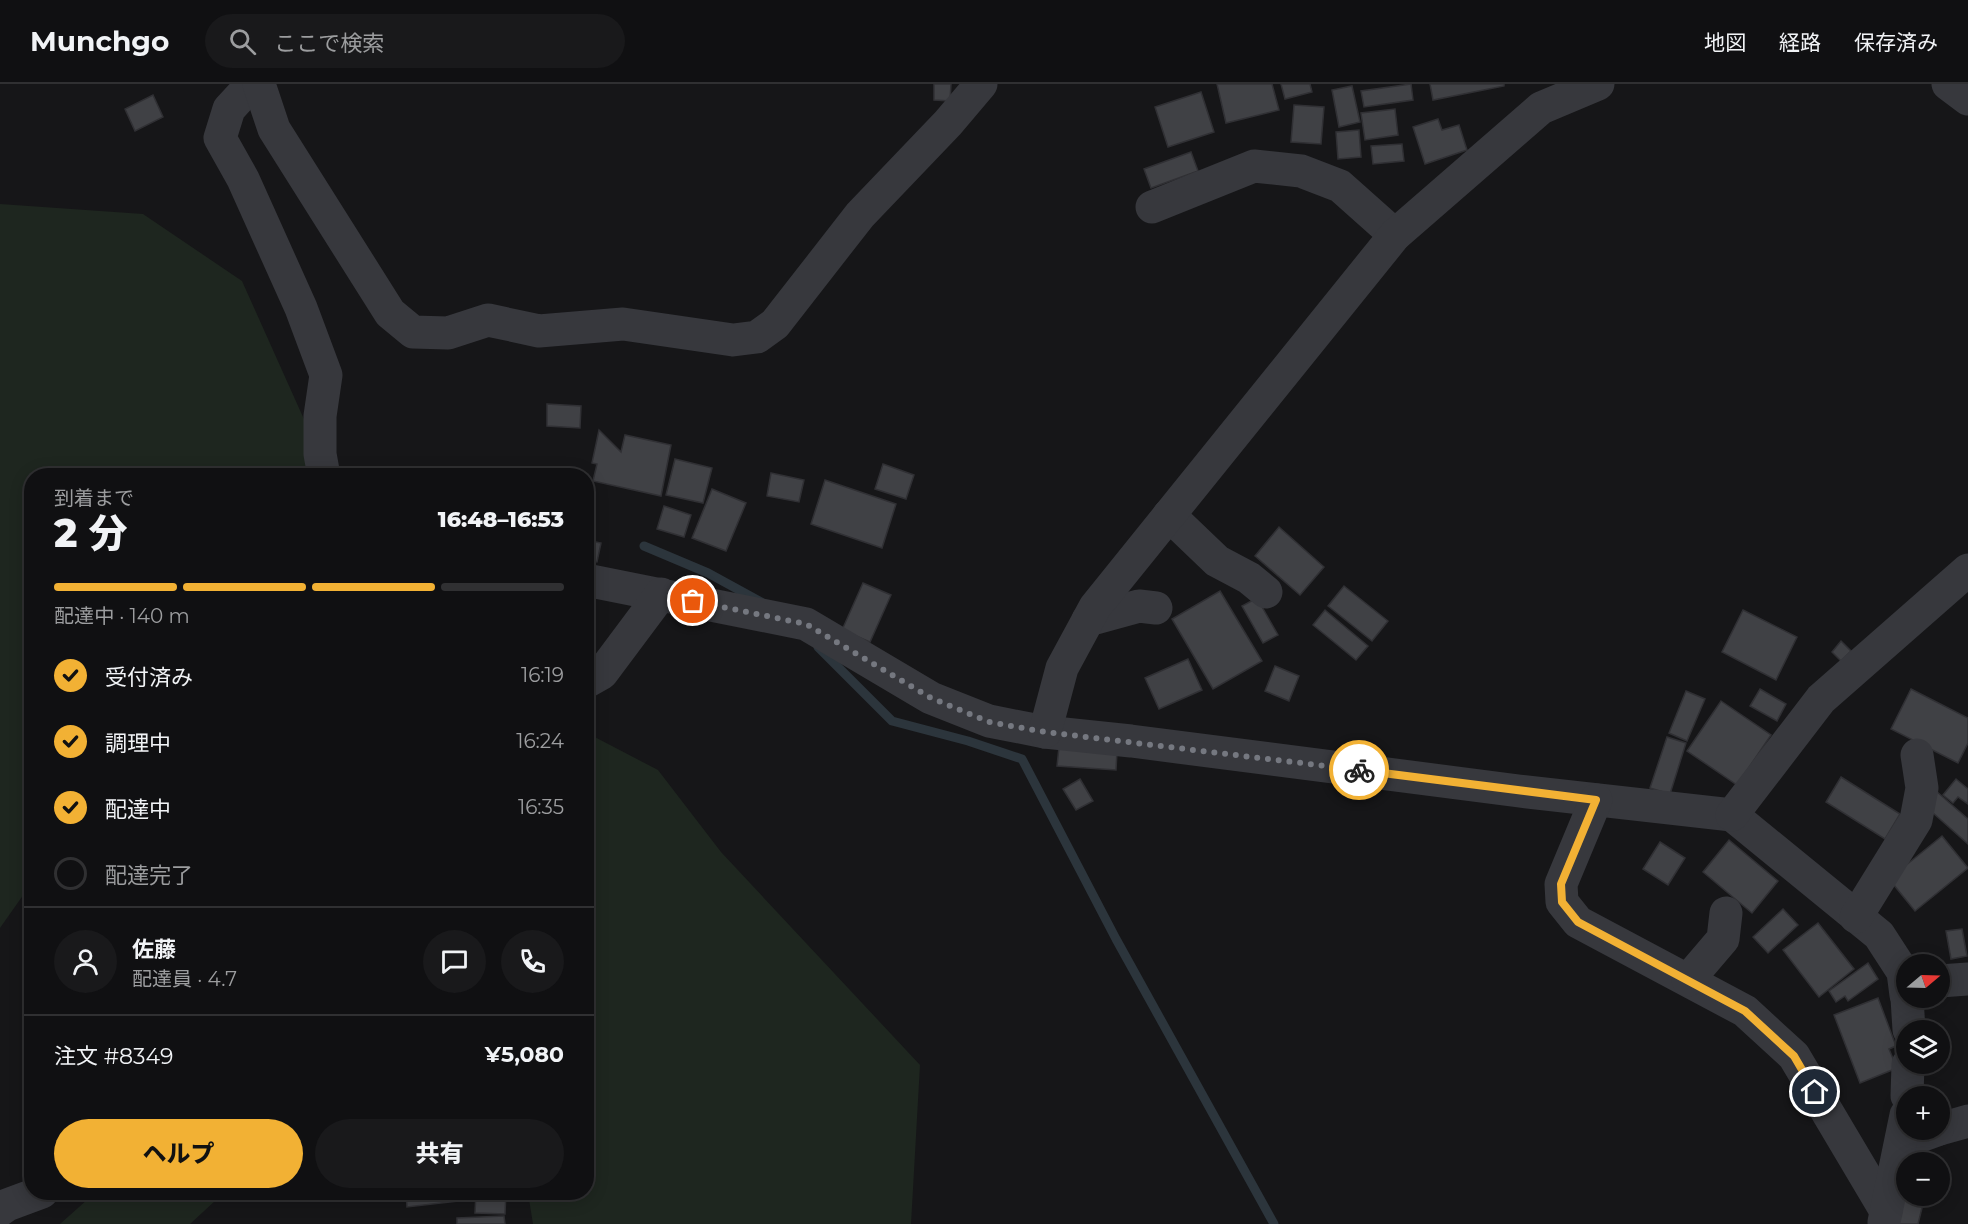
<!DOCTYPE html>
<html lang="ja">
<meta charset="utf-8">
<style>
body{margin:0;font-family:Montserrat,"Noto Sans JP",sans-serif;background:#19191b;color:#f1f3f6;height:100vh;display:flex;flex-direction:column;font-size:22px;white-space:nowrap}
*{box-sizing:border-box;margin:0}
p{font-size:20px;color:#9c9d9f}
.icon{flex:none;width:33px;height:33px;fill:none;stroke:currentColor;stroke-width:2;stroke-linecap:round;stroke-linejoin:round}
.map{position:relative;flex:1;overflow:hidden}
.sheet{position:absolute;left:24px;top:384px;width:570px;height:732px;display:flex;flex-direction:column;background:#101012;border-radius:24px;box-shadow:0 3px 15px #0003,0 0 0 2px #303032}
.sheet>*{flex:none}
.needle{width:39px;rotate:71deg}
.fabs{position:absolute;left:1896px;top:870px;display:grid;gap:12px}
.fabs a{display:grid;place-items:center;width:54px;height:54px;border-radius:50%;background:#101012;box-shadow:0 3px 15px #0003,0 0 0 2px #303032;font-size:30px}
.pin{position:absolute;display:grid;place-items:center;width:51px;height:51px;color:#fff;margin:-26px;border:3px solid #fff;border-radius:50%;box-shadow:0 2px 6px #0007}
.courier{position:absolute;display:grid;place-items:center;width:60px;height:60px;margin:-30px;border:4px solid #f2b134;border-radius:50%;background:#fff;color:#222;box-shadow:0 2px 8px #0007}
.summary em{font-style:normal;font-weight:800}
.summary div{display:flex;flex-direction:column-reverse}
.summary{display:flex;align-items:center;justify-content:space-between;height:102px;padding:0 30px}
h1{font-size:39px;font-weight:800;line-height:45px}
.bar{display:grid;grid-template-columns:repeat(4,1fr);gap:9px 6px;align-content:center;height:72px;padding:0 30px}
.bar i{height:8px;border-radius:4px;background:#303032}
.bar .active{background:#f2b134}
.bar p{grid-column:span 4}
.line{display:flex;align-items:center;gap:15px;padding:0 30px;border-top:2px solid #303032}
.line div{flex:1}
.round{display:grid;place-items:center;flex:none;width:63px;height:63px;border-radius:32px;background:#19191b}
ol{padding:0 30px;list-style:none}
li{display:flex;align-items:center;gap:18px;height:66px}
li p{margin-inline-start:auto}
li .icon{padding:6px;border-radius:50%;background:#f2b134;color:#111;stroke-width:4}
li:last-child{color:#9c9d9f}
li i{width:33px;height:33px;border:3px solid #303032;border-radius:50%}
.primary-button{display:flex;gap:12px;margin-top:auto;padding:12px 30px}
.primary-button a{flex:1;height:69px;border-radius:36px;background:#f2b134;color:#111;font-size:24px;font-weight:800;line-height:69px;text-align:center}
.primary-button a+a{background:#19191b;color:#f1f3f6}
header{display:flex;align-items:center;gap:36px;box-sizing:border-box;height:84px;padding:0 30px;background:#101012;border-bottom:2px solid #303032}
header strong{font-size:28px}
nav{display:flex;gap:33px;margin-inline-start:auto;font-size:21px}
.search{width:420px;height:54px;background:#19191b;display:flex;align-items:center;gap:15px;box-sizing:border-box;padding:0 21px;border-radius:33px;color:#9c9d9f;font-size:22px}
.map>svg:first-child{display:block}
</style>
<header>
<strong>Munchgo</strong>
<div class="search"><svg class="icon" aria-label="search" viewBox="0 0 24 24"><circle cx="10" cy="10" r="6"/><path d="M15 15l6 6"/></svg>ここで検索</div>
<nav><a>地図</a><a>経路</a><a>保存済み</a></nav>
</header>
<div class="map">
<svg width="1968" height="1140" viewBox="0 0 1968 1140">
<rect width="100%" height="100%" fill="#161618"/>
<g fill="#1e261f">
<polygon points="0,120 143,130 242,197 329,391 32,392 31,800 0,844"/>
<polygon points="587,649 658,686 721,768 920,981 911,1140 533,1140 528,1109 586,1108"/>
<polygon points="96,1108 227,1108 227,1109 217,1115 190,1140 60,1140"/>
</g>
<g fill="none" stroke-linecap="round" stroke-linejoin="round">
<g stroke="#2c353c" stroke-width="9">
<polyline points="644,462 708,489 761,518"/>
<polyline points="818,563 892,637 968,657 1022,675 1116,855 1274,1140"/>
</g>
</g>
<g fill="#404145" stroke="#303034" stroke-width="1.5">
<polygon points="934,0 951,0 950,17 934,16"/>
<polygon points="1217,0 1272,0 1279,26 1226,39"/>
<polygon points="1281,0 1310,0 1312,8 1285,15"/>
<polygon points="1411,0 1413,16 1364,23 1361,7"/>
<polygon points="1430,0 1504,0 1504,2 1433,16"/>
<polygon points="1352,2 1360,38 1339,43 1332,6"/>
<polygon points="1201,8 1214,48 1168,63 1155,23"/>
<polygon points="153,11 163,33 135,47 125,25"/>
<polygon points="1294,21 1324,23 1321,60 1291,58"/>
<polygon points="1395,25 1398,51 1365,56 1361,29"/>
<polygon points="1438,35 1442,46 1459,41 1467,66 1425,80 1413,43"/>
<polygon points="1359,46 1361,73 1338,75 1336,48"/>
<polygon points="1402,60 1404,77 1373,80 1371,62"/>
<polygon points="1191,68 1198,87 1151,104 1144,85"/>
<polygon points="547,320 581,322 580,344 547,342"/>
<polygon points="599,346 621,368 625,351 671,361 661,412 593,397 597,380 592,379"/>
<polygon points="675,375 712,384 703,419 666,411"/>
<polygon points="883,380 914,391 906,415 875,405"/>
<polygon points="771,389 804,396 799,418 767,412"/>
<polygon points="825,396 896,420 882,464 811,440"/>
<polygon points="712,405 746,419 726,467 692,454"/>
<polygon points="664,422 691,431 684,453 657,445"/>
<polygon points="1279,443 1324,483 1300,511 1255,472"/>
<polygon points="586,456 601,459 597,478 586,476"/>
<polygon points="863,499 891,511 870,558 842,546"/>
<polygon points="1344,502 1388,537 1372,557 1328,522"/>
<polygon points="1220,507 1262,577 1213,605 1172,535"/>
<polygon points="1257,514 1278,551 1263,559 1242,522"/>
<polygon points="1325,526 1368,562 1356,576 1313,541"/>
<polygon points="1743,526 1797,553 1776,596 1722,568"/>
<polygon points="1841,557 1851,567 1841,577 1832,568"/>
<polygon points="1188,575 1202,606 1159,625 1145,594"/>
<polygon points="1275,582 1299,592 1289,617 1265,607"/>
<polygon points="1760,605 1786,620 1777,637 1750,622"/>
<polygon points="1911,605 1968,634 1968,659 1958,679 1891,645"/>
<polygon points="1686,607 1705,615 1687,657 1669,649"/>
<polygon points="1721,617 1771,651 1737,701 1687,667"/>
<polygon points="1667,653 1686,659 1670,710 1650,704"/>
<polygon points="1059,663 1117,667 1116,686 1057,682"/>
<polygon points="1841,693 1900,730 1885,755 1826,718"/>
<polygon points="1080,695 1093,717 1076,726 1063,705"/>
<polygon points="1956,695 1968,705 1968,720 1958,713 1953,719 1943,711"/>
<polygon points="1936,707 1968,735 1968,760 1924,721"/>
<polygon points="1942,752 1968,784 1915,827 1889,795"/>
<polygon points="1729,756 1778,797 1752,829 1703,788"/>
<polygon points="1660,758 1685,774 1668,801 1643,785"/>
<polygon points="1783,825 1798,841 1768,869 1753,853"/>
<polygon points="1818,839 1854,885 1819,913 1783,866"/>
<polygon points="1962,845 1967,872 1951,875 1946,847"/>
<polygon points="1868,879 1878,895 1848,917 1845,912 1836,918 1829,907"/>
<polygon points="1878,914 1896,962 1889,965 1897,984 1860,999 1834,931"/>
<polygon points="1906,1099 1906,1112 1925,1112 1918,1140 1895,1140"/>
<polygon points="406,1108 474,1108 475,1115 407,1123"/>
<polygon points="476,1108 506,1108 505,1130 475,1129"/>
<polygon points="504,1132 505,1140 457,1140 457,1134"/>
</g>
<g fill="none" stroke-linecap="round" stroke-linejoin="round">
<g stroke="#37383d" stroke-width="33">
<polyline points="252,0 229,25 220,54 243,95 301,224 326,291 320,332 320,370 324,392"/>
<polyline points="259,0 274,45 390,229 413,248 448,249 488,236 539,247 623,240 733,256 757,253 775,240 860,131 948,39 981,0"/>
<polyline points="1948,0 1968,15"/>
<polyline points="1152,123 1254,82 1301,87 1340,102 1395,151"/>
<polyline points="1169,431 1217,477 1249,494 1266,508"/>
<polyline points="586,496 806,540 931,614 989,637 1045,648 1131,657 1519,707 1732,731 1879,851 1903,888 1906,911"/>
<polyline points="1088,536 1139,522 1156,524"/>
<polyline points="586,598 602,589 661,510"/>
<polyline points="1045,648 1062,584 1095,523 1395,151 1541,24 1598,0"/>
<polyline points="1596,716 1561,800 1562,818 1578,838 1745,927 1794,972 1886,1127"/>
<polyline points="1732,731 1821,615 1968,486"/>
<polyline points="1856,833 1916,736 1922,704 1917,671"/>
<polyline points="1688,896 1723,855 1726,829"/>
<polyline points="1940,897 1968,895"/>
<polyline points="1907,914 1909,946"/>
<polyline points="1907,1012 1908,980"/>
<polyline points="1940,1045 1968,1037"/>
<polyline points="1901,1059 1937,1046"/>
<polyline points="0,1126 7,1121 42,1108"/>
<polyline points="1884,1138 1906,1031"/>
</g>
</g>
<g fill="none" stroke-linecap="round" stroke-linejoin="round">
<polyline stroke="#757880" stroke-width="6" stroke-dasharray="0 10.8" points="693,517 806,540 931,614 989,638 1045,648 1359,686"/>
<polyline stroke="#f2b134" stroke-width="8" points="1359,686 1596,716 1561,800 1562,818 1578,838 1745,927 1794,972 1815,1008"/>
</g>
</svg>
<div class="fabs">
<a><svg class="needle" viewBox="-14 -14 28 28"><path d="M0-13l5 13h-10z" fill="#e53935"/><path d="M0 13l5-13h-10z" fill="#9c9d9f"/></svg></a>
<a><svg class="icon" aria-label="layers" viewBox="0 0 24 24"><path d="M12 4l9 5-9 5-9-5zM3 14l9 5 9-5"/></svg></a>
<a>+</a>
<a>−</a>
</div>
<div class="pin" style="left:693px;top:517px;background:#ea580c"><svg class="icon" aria-label="bag" viewBox="0 0 24 24"><path d="M5 8h14l-1 12H6zM9 8a3 3 0 0 1 6 0"/></svg></div>
<div class="pin" style="left:1815px;top:1008px;background:#1f2937"><svg class="icon" aria-label="home" viewBox="0 0 24 24"><path d="M3 11l9-7 9 7M6 9v11h12V9"/></svg></div>
<div class="courier" style="left:1359px;top:686px"><svg class="icon" aria-label="bike" viewBox="0 0 24 24"><circle cx="6" cy="16" r="4"/><circle cx="18" cy="16" r="4"/><path d="M6 16l4-8h5l3 8M10 8l3 8H6M13 5h3"/></svg></div>
<section class="sheet">
<div class="summary"><div><h1>2 分</h1><p>到着まで</p></div><em>16:48–16:53</em></div>
<div class="bar"><i class="active"></i><i class="active"></i><i class="active"></i><i></i><p>配達中 · 140 m</p></div>
<ol>
<li><svg class="icon" aria-label="check" viewBox="0 0 24 24"><path d="M5 12l5 5 9-10"/></svg>受付済み<p>16:19</p></li>
<li><svg class="icon" aria-label="check" viewBox="0 0 24 24"><path d="M5 12l5 5 9-10"/></svg>調理中<p>16:24</p></li>
<li><svg class="icon" aria-label="check" viewBox="0 0 24 24"><path d="M5 12l5 5 9-10"/></svg>配達中<p>16:35</p></li>
<li><i></i>配達完了</li>
</ol>
<div class="line" style="height:108px"><a class="round"><svg class="icon" aria-label="person" viewBox="0 0 24 24"><circle cx="12" cy="8" r="4"/><path d="M4 21q1-7 8-7t8 7"/></svg></a><div><b>佐藤</b><p>配達員 · 4.7</p></div><a class="round"><svg class="icon" aria-label="chat" viewBox="0 0 24 24"><path d="M4 5h16v11H9l-5 4z"/></svg></a><a class="round"><svg class="icon" aria-label="phone" viewBox="0 0 24 24"><path d="M5 4h4l2 5-3 2q2 4 5 5l2-3 5 2v4C11 20 4 13 5 4z"/></svg></a></div>
<div class="line" style="height:78px"><div>注文 #8349</div><b>¥5,080</b></div>
<div class="primary-button"><a>ヘルプ</a><a>共有</a></div>
</section>
</div>
